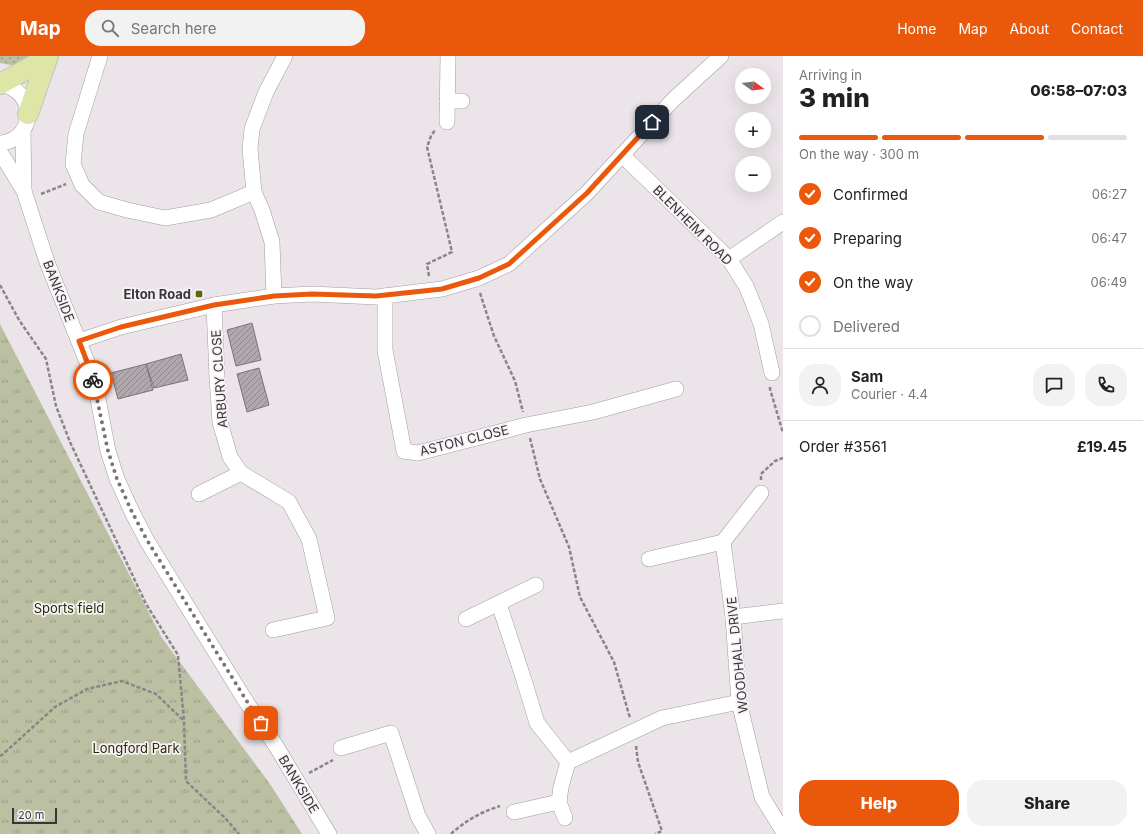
<!DOCTYPE html>
<meta charset="utf-8">
<style>
body{margin:0;font-family:Inter,sans-serif;background:#f2f2f2;color:#222;height:100vh;display:flex;flex-direction:column;font-size:15px;white-space:nowrap}
*{box-sizing:border-box;margin:0}
p{font-size:13px;color:#767676}
.icon{flex:none;width:22px;height:22px;fill:none;stroke:currentColor;stroke-width:2;stroke-linecap:round;stroke-linejoin:round}
.map{position:relative;flex:1;overflow:hidden}
.drawer{display:flex;flex-direction:column;background:#fff;width:360px}
.drawer>*{flex:none}
.needle{width:26px;rotate:104deg}
.buttons{position:absolute;left:735px;top:12px;display:grid;gap:8px}
.buttons a{display:grid;place-items:center;width:36px;height:36px;border-radius:50%;background:#fff;box-shadow:0 4px 16px #0002;font-size:20px}
.scale{position:absolute;left:12px;bottom:10px;width:45px;box-sizing:border-box;padding-left:4px;border:2px solid #383638;border-top:0;font-size:11px;line-height:14px;white-space:nowrap;color:#383638;-webkit-text-stroke:3px #f8f2f7;paint-order:stroke}
.pin{position:absolute;display:grid;place-items:center;width:34px;height:34px;color:#fff;margin:-17px;border-radius:8px;box-shadow:0 2px 6px #0006}
.courier{position:absolute;display:grid;place-items:center;width:40px;height:40px;margin:-20px;border:3px solid #ea580c;border-radius:50%;background:#fff;color:#222;box-shadow:0 1px 5px #0007}
.overview em{font-style:normal;font-weight:800}
.overview div{display:flex;flex-direction:column-reverse}
.overview{display:flex;align-items:center;justify-content:space-between;height:68px;padding:0 16px}
h1{font-size:26px;font-weight:800;line-height:30px}
.bar{display:grid;grid-template-columns:repeat(4,1fr);gap:6px 4px;align-content:center;height:48px;padding:0 16px}
.bar i{height:5px;border-radius:3px;background:#e0e0e0}
.bar .selected{background:#ea580c}
.bar p{grid-column:span 4}
.line{display:flex;align-items:center;gap:10px;padding:0 16px;border-top:1px solid #e0e0e0}
.line div{flex:1}
.round{display:grid;place-items:center;flex:none;width:42px;height:42px;border-radius:16px;background:#f2f2f2}
ol{padding:0 16px;list-style:none}
li{display:flex;align-items:center;gap:12px;height:44px}
li p{margin-inline-start:auto}
li .icon{padding:4px;border-radius:50%;background:#ea580c;color:#fff;stroke-width:4}
li:last-child{color:#767676}
li i{width:22px;height:22px;border:2px solid #e0e0e0;border-radius:50%}
.primary-button{display:flex;gap:8px;margin-top:auto;padding:8px 16px}
.primary-button a{flex:1;height:46px;border-radius:16px;background:#ea580c;color:#fff;font-size:16px;font-weight:800;line-height:46px;text-align:center}
.primary-button a+a{background:#f2f2f2;color:#222}
header{display:flex;align-items:center;gap:24px;box-sizing:border-box;height:56px;padding:0 20px;background:#ea580c;color:#fff}
header strong{font-size:19px}
nav{display:flex;gap:22px;margin-inline-start:auto;font-size:14px}
.search{width:280px;height:36px;background:#f2f2f2;display:flex;align-items:center;gap:10px;box-sizing:border-box;padding:0 14px;border-radius:16px;color:#767676;font-size:15px}
main{display:flex;flex:1;min-height:0}
.map>svg:first-child{display:block}
</style>
<header>
<strong>Map</strong>
<div class="search"><svg class="icon" aria-label="search" viewBox="0 0 24 24"><circle cx="10" cy="10" r="6"/><path d="M15 15l6 6"/></svg>Search here</div>
<nav><a>Home</a><a>Map</a><a>About</a><a>Contact</a></nav>
</header>
<main>
<div class="map">
<svg width="783" height="778" viewBox="0 0 783 778">
<defs>
<pattern id="grass-dots" width="8" height="8" patternUnits="userSpaceOnUse"><rect width="8" height="8" fill="#bbc0a3"/><path d="M2 2h.1M6 6h.1" fill="none" stroke="#999d86" stroke-width="1.8" stroke-linecap="round"/></pattern>
<pattern id="park-tufts" width="24" height="20" patternUnits="userSpaceOnUse"><rect width="24" height="20" fill="#bbc0a3"/><path d="M3 7l-1-3M5 7V3M7 7l1-3M15 17l-1-3M17 17v-4M19 17l1-3" fill="none" stroke="#999d86"/></pattern>
<pattern id="building-hatch" width="6" height="6" patternUnits="userSpaceOnUse"><rect width="6" height="6" fill="#afa9ae"/><path d="M-1 1l2-2M0 6l6-6M5 7l2-2" fill="none" stroke="#8f8a8f"/></pattern>
</defs>
<rect width="100%" height="100%" fill="#ebe5e9"/>
<polygon fill="url(#grass-dots)" points="0,0 36,0 24,8 11,9 0,7"/>
<polygon fill="url(#park-tufts)" points="0,268 162,582 270,728 302,778 0,778"/>
<g fill="url(#building-hatch)" stroke="#7a7479">
<polygon points="252,267 261,304 236,310 227,274"/>
<polygon points="181,298 188,324 154,332 146,308"/>
<polygon points="146,308 153,334 118,343 111,317"/>
<polygon points="259,312 269,349 247,356 237,318"/>
</g>
<g fill="none" stroke-linecap="round" stroke-linejoin="round">
<defs>
<g id="minor">
<polyline points="100,0 76,78 73,108 82,129 99,146 127,154 165,162 211,154 254,136"/>
<path d="M0 28C39 35 35 85 0 87"/>
<polyline points="447,45 462,45"/>
<polyline points="447,66 448,0"/>
<polyline points="23,74 24,134"/>
<polyline points="0,96 24,135 47,206 89,311 97,338 108,395 117,423 132,456 147,485 245,644 276,690 329,778"/>
<polyline points="622,99 729,203 746,230 753,247 761,268 772,317"/>
<polyline points="729,203 783,166"/>
<polyline points="274,240 272,186 262,154 254,136 250,93 252,73 266,36 285,0"/>
<polyline points="385,240 385,294 404,395 418,397 526,369 593,356 676,333"/>
<polyline points="214,249 217,321 220,366 230,401 241,417 289,446 309,483 327,562 273,574"/>
<polyline points="79,285 121,271 214,249 274,240 312,238 376,241 442,233 479,222 509,208 587,137 673,44 721,0"/>
<polyline points="199,438 241,417"/>
<polyline points="723,486 733,561 739,646 762,741 783,775"/>
<polyline points="649,503 723,486 761,437"/>
<polyline points="499,548 523,621 537,667 568,706 561,731 559,746 514,756"/>
<polyline points="733,561 783,555"/>
<polyline points="466,563 536,529"/>
<polyline points="341,692 391,677 418,760 428,778"/>
<polyline points="568,706 662,662 739,646"/>
<polyline points="559,746 565,762"/>
</g>
<g id="major">
<polyline points="0,28 47,2"/>
<polyline points="28,58 48,0"/>
</g>
</defs>
<use href="#minor" stroke="#a29ca1" stroke-width="16"/>
<use href="#major" stroke="#c3c3c3" stroke-width="22"/>
<g stroke="#898588" stroke-width="2.5" stroke-dasharray="4 2" stroke-linecap="butt">
<polyline points="41,138 66,128"/>
<polyline points="429,220 427,208 452,196 427,91 431,80 435,74"/>
<polyline points="0,229 19,264 46,303 56,350 70,386 146,548 178,599 184,665 186,725 225,762 239,778"/>
<polyline points="480,237 494,280 515,325 523,356"/>
<polyline points="770,331 770,333 783,377"/>
<polyline points="530,382 540,423 569,491 580,541 614,606 630,662"/>
<polyline points="761,424 761,418 775,405 783,402"/>
<polyline points="636,690 638,706 662,775 655,778"/>
<polyline points="0,700 2,699 55,651 87,633 122,625 156,638 184,665"/>
<polyline points="309,717 333,704"/>
<path d="M451 778C465 765 481 756 500 750"/>
</g>
<use href="#minor" stroke="#fff" stroke-width="15"/>
<use href="#major" stroke="#dde5a7" stroke-width="20"/>
</g>
<g fill="none" stroke-linecap="round" stroke-linejoin="round">
<polyline stroke="#777376" stroke-width="4" stroke-dasharray="0 7.2" points="93,324 108,395 117,423 132,456 147,484 246,644 261,667"/>
<polyline stroke="#ea580c" stroke-width="5" points="93,324 89,311 79,285 121,271 214,249 274,240 312,238 376,240 442,233 479,222 509,208 520,198 587,137 652,66"/>
</g>
<rect fill="#5e6607" stroke="#f8f2f7" stroke-width="1.5" x="195" y="234" width="8" height="8" rx="2"/>
<g text-anchor="middle" stroke-width="3.5" stroke-linejoin="round" paint-order="stroke">
<g font-size="13" fill="#383638" stroke="#f8f2f7">
<text transform="translate(693 169) rotate(45)" y="5">BLENHEIM ROAD</text>
<text transform="translate(59 235) rotate(69)" y="5">BANKSIDE</text>
<text transform="translate(219 323) rotate(-94)" y="5">ARBURY CLOSE</text>
<text transform="translate(464 384) rotate(-14)" y="5">ASTON CLOSE</text>
<text transform="translate(737 599) rotate(-96)" y="5">WOODHALL DRIVE</text>
<text transform="translate(299 728) rotate(59)" y="5">BANKSIDE</text>
</g>
<g font-size="13" font-weight="bold" fill="#383638" stroke="#f8f2f7" text-anchor="end">
<text x="191" y="243">Elton Road</text>
</g>
<g font-size="13" fill="#282c04" stroke="#f8f2f7">
<text x="69" y="557">Sports field</text>
<text x="136" y="697">Longford Park</text>
</g>
</g>
</svg>
<div class="buttons">
<a><svg class="needle" viewBox="-14 -14 28 28"><path d="M0-13l5 13h-10z" fill="#e53935"/><path d="M0 13l5-13h-10z" fill="#767676"/></svg></a>
<a>+</a>
<a>−</a>
</div>
<div class="scale">20 m</div>
<div class="pin" style="left:261px;top:667px;background:#ea580c"><svg class="icon" aria-label="bag" viewBox="0 0 24 24"><path d="M5 8h14l-1 12H6zM9 8a3 3 0 0 1 6 0"/></svg></div>
<div class="pin" style="left:652px;top:66px;background:#1f2937"><svg class="icon" aria-label="home" viewBox="0 0 24 24"><path d="M3 11l9-7 9 7M6 9v11h12V9"/></svg></div>
<div class="courier" style="left:93px;top:324px"><svg class="icon" aria-label="bike" viewBox="0 0 24 24"><circle cx="6" cy="16" r="4"/><circle cx="18" cy="16" r="4"/><path d="M6 16l4-8h5l3 8M10 8l3 8H6M13 5h3"/></svg></div>
</div>
<section class="drawer">
<div class="overview"><div><h1>3 min</h1><p>Arriving in</p></div><em>06:58–07:03</em></div>
<div class="bar"><i class="selected"></i><i class="selected"></i><i class="selected"></i><i></i><p>On the way · 300 m</p></div>
<ol>
<li><svg class="icon" aria-label="check" viewBox="0 0 24 24"><path d="M5 12l5 5 9-10"/></svg>Confirmed<p>06:27</p></li>
<li><svg class="icon" aria-label="check" viewBox="0 0 24 24"><path d="M5 12l5 5 9-10"/></svg>Preparing<p>06:47</p></li>
<li><svg class="icon" aria-label="check" viewBox="0 0 24 24"><path d="M5 12l5 5 9-10"/></svg>On the way<p>06:49</p></li>
<li><i></i>Delivered</li>
</ol>
<div class="line" style="height:72px"><a class="round"><svg class="icon" aria-label="person" viewBox="0 0 24 24"><circle cx="12" cy="8" r="4"/><path d="M4 21q1-7 8-7t8 7"/></svg></a><div><b>Sam</b><p>Courier · 4.4</p></div><a class="round"><svg class="icon" aria-label="chat" viewBox="0 0 24 24"><path d="M4 5h16v11H9l-5 4z"/></svg></a><a class="round"><svg class="icon" aria-label="phone" viewBox="0 0 24 24"><path d="M5 4h4l2 5-3 2q2 4 5 5l2-3 5 2v4C11 20 4 13 5 4z"/></svg></a></div>
<div class="line" style="height:52px"><div>Order #3561</div><b>£19.45</b></div>
<div class="primary-button"><a>Help</a><a>Share</a></div>
</section>
</main>
